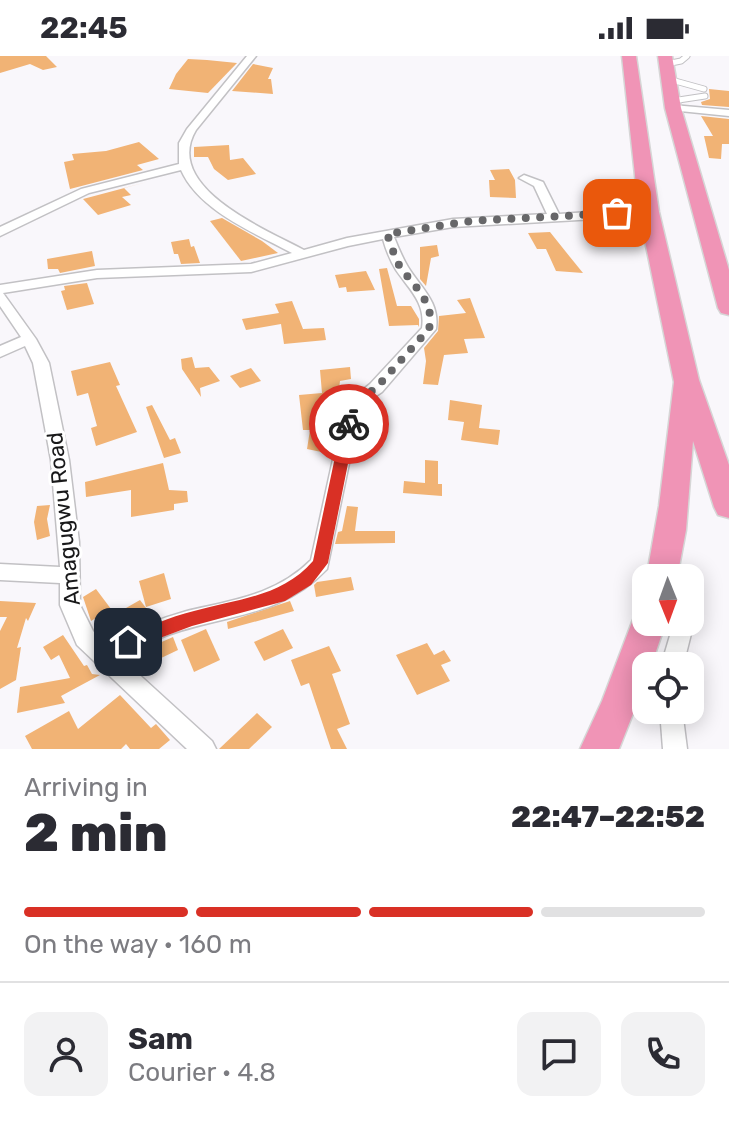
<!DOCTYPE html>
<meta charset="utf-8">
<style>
body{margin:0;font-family:Rubik,sans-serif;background:#f2f2f3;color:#2b2b33;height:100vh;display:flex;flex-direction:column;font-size:30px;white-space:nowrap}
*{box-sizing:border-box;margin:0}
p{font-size:26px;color:#7c7c81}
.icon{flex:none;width:44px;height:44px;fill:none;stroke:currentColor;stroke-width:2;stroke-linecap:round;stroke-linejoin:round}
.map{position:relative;height:693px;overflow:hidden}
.side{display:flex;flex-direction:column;background:#fff;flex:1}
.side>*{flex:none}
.needle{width:52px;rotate:179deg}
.fabs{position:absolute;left:632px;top:508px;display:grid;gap:16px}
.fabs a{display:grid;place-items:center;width:72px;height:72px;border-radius:16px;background:#fff;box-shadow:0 4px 20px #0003;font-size:40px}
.pin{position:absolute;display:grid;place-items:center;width:68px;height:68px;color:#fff;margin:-34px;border-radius:16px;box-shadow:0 4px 12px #0006}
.courier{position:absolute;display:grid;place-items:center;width:80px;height:80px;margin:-40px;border:6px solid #d93025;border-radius:50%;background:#fff;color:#222;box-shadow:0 2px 10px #0007}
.overview em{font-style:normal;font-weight:800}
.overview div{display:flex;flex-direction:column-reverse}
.overview{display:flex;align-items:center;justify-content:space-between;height:136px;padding:0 24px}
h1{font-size:52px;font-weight:800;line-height:60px}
.bar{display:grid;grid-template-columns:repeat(4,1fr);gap:12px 8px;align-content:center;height:96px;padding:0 24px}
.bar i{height:10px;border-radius:6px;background:#e1e1e2}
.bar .active{background:#d93025}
.bar p{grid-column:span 4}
.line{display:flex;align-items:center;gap:20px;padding:0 24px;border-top:2px solid #e1e1e2}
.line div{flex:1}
.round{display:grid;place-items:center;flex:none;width:84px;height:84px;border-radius:16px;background:#f2f2f3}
.status{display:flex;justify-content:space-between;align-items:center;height:56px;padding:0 40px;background:#fff;direction:ltr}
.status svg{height:22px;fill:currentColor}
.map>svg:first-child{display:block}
</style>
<div class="status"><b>22:45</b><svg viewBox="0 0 49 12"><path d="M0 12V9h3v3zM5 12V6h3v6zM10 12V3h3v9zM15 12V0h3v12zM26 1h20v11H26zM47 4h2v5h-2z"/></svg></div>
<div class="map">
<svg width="729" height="693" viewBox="0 0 729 693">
<rect width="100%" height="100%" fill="#f9f7fb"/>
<g fill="#f1b375">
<polygon points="0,0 46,0 57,11 43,14 30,8 0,17"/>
<polygon points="188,3 207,4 237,7 208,37 169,33 176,18"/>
<polygon points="253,8 273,12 268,23 271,23 273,38 232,35"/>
<polygon points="709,33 729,35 729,51 702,49 701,46 710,43"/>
<polygon points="701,60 729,63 729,88 722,88 721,103 709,102 704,80 713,80"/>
<polygon points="139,86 159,103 137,109 143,114 70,133 64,106 74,104 72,98 106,95"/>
<polygon points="229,89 230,104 243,102 256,118 228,124 214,113 208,101 194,101 194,91"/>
<polygon points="509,113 515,124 516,142 490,141 489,124 495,124 490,114"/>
<polygon points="147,126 124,132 131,139 122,141 131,149 98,159 83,143"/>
<polygon points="222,162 262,185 278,197 241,205 210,165"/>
<polygon points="550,176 570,201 583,217 556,215 546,193 537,193 528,177"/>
<polygon points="189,183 191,191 194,190 200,207 181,208 178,198 174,198 171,186"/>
<polygon points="437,189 439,200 431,202 426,230 420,223 420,191"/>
<polygon points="92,195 95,210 60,217 58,213 48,213 47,203"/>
<polygon points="387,212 397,250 411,250 419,263 419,271 418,269 389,270 379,213"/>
<polygon points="366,215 375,234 347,236 346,231 339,232 335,219"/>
<polygon points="87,227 94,248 67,254 61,235 65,234 64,230"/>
<polygon points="470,242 485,282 464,283 468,297 444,299 438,329 423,328 426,305 424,292 438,275 439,260 466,257 457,244"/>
<polygon points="292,245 303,273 324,272 326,284 284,288 281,268 246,274 242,263 279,257 275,248"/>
<polygon points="192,301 195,312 209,311 220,325 200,332 201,341 182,313 181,303"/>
<polygon points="110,306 120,329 116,330 137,376 96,390 91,372 97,370 88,337 77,340 71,315"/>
<polygon points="350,311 351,323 340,325 331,398 307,393 310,374 303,374 299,339 322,337 320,314"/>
<polygon points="251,312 261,325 240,332 230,320"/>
<polygon points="450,344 482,349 479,372 500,374 498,389 461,384 464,366 448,364"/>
<polygon points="152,349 170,384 175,382 181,397 164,402 146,351"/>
<polygon points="425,404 438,405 438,428 442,428 442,440 403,437 404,425 425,427"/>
<polygon points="163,407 169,434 187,435 188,446 174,448 174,454 131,461 131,434 86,441 85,426"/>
<polygon points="50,449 47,463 50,480 37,484 34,466 37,450"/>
<polygon points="347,450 358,451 355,475 395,475 395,487 335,488 338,476 342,475"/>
<polygon points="164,517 171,543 146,551 139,525"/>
<polygon points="351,521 354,534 316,541 314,529 317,526"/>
<polygon points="96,533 111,553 91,565 83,541"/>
<polygon points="140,544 152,560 123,576 112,560"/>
<polygon points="0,545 36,547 28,565 26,562 17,592 21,591 16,624 0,633 0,575 7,561 0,561"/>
<polygon points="290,545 294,555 228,573 227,566"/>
<polygon points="206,573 220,604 194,616 181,584"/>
<polygon points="283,573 293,592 264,605 254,586"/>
<polygon points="63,579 84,610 87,609 92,618 100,619 61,640 65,647 17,657 20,631 70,622 59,599 51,604 43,591"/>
<polygon points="173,581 178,594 140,612 132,599"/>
<polygon points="427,587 434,599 444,594 451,605 441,609 450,625 417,639 396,599"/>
<polygon points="329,590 341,615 332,618 350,668 337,673 347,693 331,693 309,627 301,630 291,604"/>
<polygon points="120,639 151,672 156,668 170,684 159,693 130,693 126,688 121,693 32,693 25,680 69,655 78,673"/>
<polygon points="257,657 272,671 249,693 219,693"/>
</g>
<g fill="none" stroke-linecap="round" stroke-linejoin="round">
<defs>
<g id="service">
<polyline points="666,8 681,5 687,0"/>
<polyline points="668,23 704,33"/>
<polyline points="672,45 705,40"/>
</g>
<g id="minor">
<path d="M247 0H256L196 74C162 131 265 173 304 194L347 182 453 163 547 158 534 130 519 122 524 119 543 126 559 158 649 152 655 156 649 160 453 171 394 181C398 191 402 201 408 211 421 232 440 246 436 273L382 336 361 350 327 513C281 562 224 558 165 580 149 586 135 594 121 602L212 685 216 693H187L77 589 60 549V527L0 524V508L60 511 51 404 33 307 25 290 0 301V290L21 281 0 250V229L97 214 251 208 292 197C255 177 199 155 181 114L89 137 0 180V171L81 133 179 108V87L187 73ZM383 183C386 194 390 204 396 214 409 233 426 247 422 272L370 328 345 348 311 504C276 539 233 544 187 555 158 563 132 574 106 589L93 575 80 549 79 486 69 404 49 307 36 283 3 237 97 222 251 216 348 190Z"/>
<polygon points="673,49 729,54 729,60 670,54 670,50"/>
<polygon points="690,559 694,566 683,610 661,610 674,566 690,566"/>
<polygon points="660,654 682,654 687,693 663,693"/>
</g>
<g id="trunk">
<polygon points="622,0 636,0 659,156 699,324 729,409 729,462 718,459 714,451 693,385 686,474 677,522 646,524 659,450 674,326 639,156"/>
<polygon points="658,0 672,0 681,52 729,214 729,259 721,257 718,252 665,52"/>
<polygon points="646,552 646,566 666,566 651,610 646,610 646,625 619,693 580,693 602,645 632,566 637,556"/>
</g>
</defs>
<use href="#service" stroke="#c2c1c4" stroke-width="7"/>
<use href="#minor" stroke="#c2c1c4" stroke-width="3"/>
<use href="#trunk" stroke="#d6d6d6" stroke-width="3"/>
<use href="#service" stroke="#fff" stroke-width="5"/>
<use href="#minor" fill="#fff" fill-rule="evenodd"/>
<use href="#trunk" fill="#f094b6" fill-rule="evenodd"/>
</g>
<path fill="#d93025" d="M349 364 356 368 328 507 311 529 285 545 192 570 128 594 122 592 120 586 122 581C146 572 169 561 194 555 237 543 282 541 313 505L342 368Z"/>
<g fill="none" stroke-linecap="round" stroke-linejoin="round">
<path stroke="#676769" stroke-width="8" stroke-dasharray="0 14.4" d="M349 368 353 348 376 332 429 273C436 246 412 229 399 209 394 200 391 188 387 178L471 165 617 157"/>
</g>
<g text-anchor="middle" stroke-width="6" stroke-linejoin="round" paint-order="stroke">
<g font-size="22" fill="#19191a" stroke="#fff">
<text transform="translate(63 463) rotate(-96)" y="8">Amagugwu Road</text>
</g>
</g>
</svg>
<div class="fabs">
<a><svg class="needle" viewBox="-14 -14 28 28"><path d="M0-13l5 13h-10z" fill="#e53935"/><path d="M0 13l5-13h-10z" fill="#7c7c81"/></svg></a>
<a><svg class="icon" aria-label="locate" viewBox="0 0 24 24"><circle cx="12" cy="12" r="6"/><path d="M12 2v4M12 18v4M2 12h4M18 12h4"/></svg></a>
</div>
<div class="pin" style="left:617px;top:157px;background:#ea580c"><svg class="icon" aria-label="bag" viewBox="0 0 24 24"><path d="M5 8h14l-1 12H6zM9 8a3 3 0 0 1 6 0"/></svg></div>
<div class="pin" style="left:128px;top:586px;background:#1f2937"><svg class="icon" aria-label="home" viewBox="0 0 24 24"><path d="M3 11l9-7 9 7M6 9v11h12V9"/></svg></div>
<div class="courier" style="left:349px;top:368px"><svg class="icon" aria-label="bike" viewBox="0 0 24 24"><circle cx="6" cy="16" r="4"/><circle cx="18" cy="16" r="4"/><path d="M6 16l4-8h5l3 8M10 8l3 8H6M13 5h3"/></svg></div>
</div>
<section class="side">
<div class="overview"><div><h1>2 min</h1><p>Arriving in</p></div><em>22:47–22:52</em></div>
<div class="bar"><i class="active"></i><i class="active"></i><i class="active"></i><i></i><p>On the way · 160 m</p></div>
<div class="line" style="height:144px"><a class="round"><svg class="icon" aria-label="person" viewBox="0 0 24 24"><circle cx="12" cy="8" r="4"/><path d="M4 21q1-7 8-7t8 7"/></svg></a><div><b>Sam</b><p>Courier · 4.8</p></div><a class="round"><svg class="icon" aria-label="chat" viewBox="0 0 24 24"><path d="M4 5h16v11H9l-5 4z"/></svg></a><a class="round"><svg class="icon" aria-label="phone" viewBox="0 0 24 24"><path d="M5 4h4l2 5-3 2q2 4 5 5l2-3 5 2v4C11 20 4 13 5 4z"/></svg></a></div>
</section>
